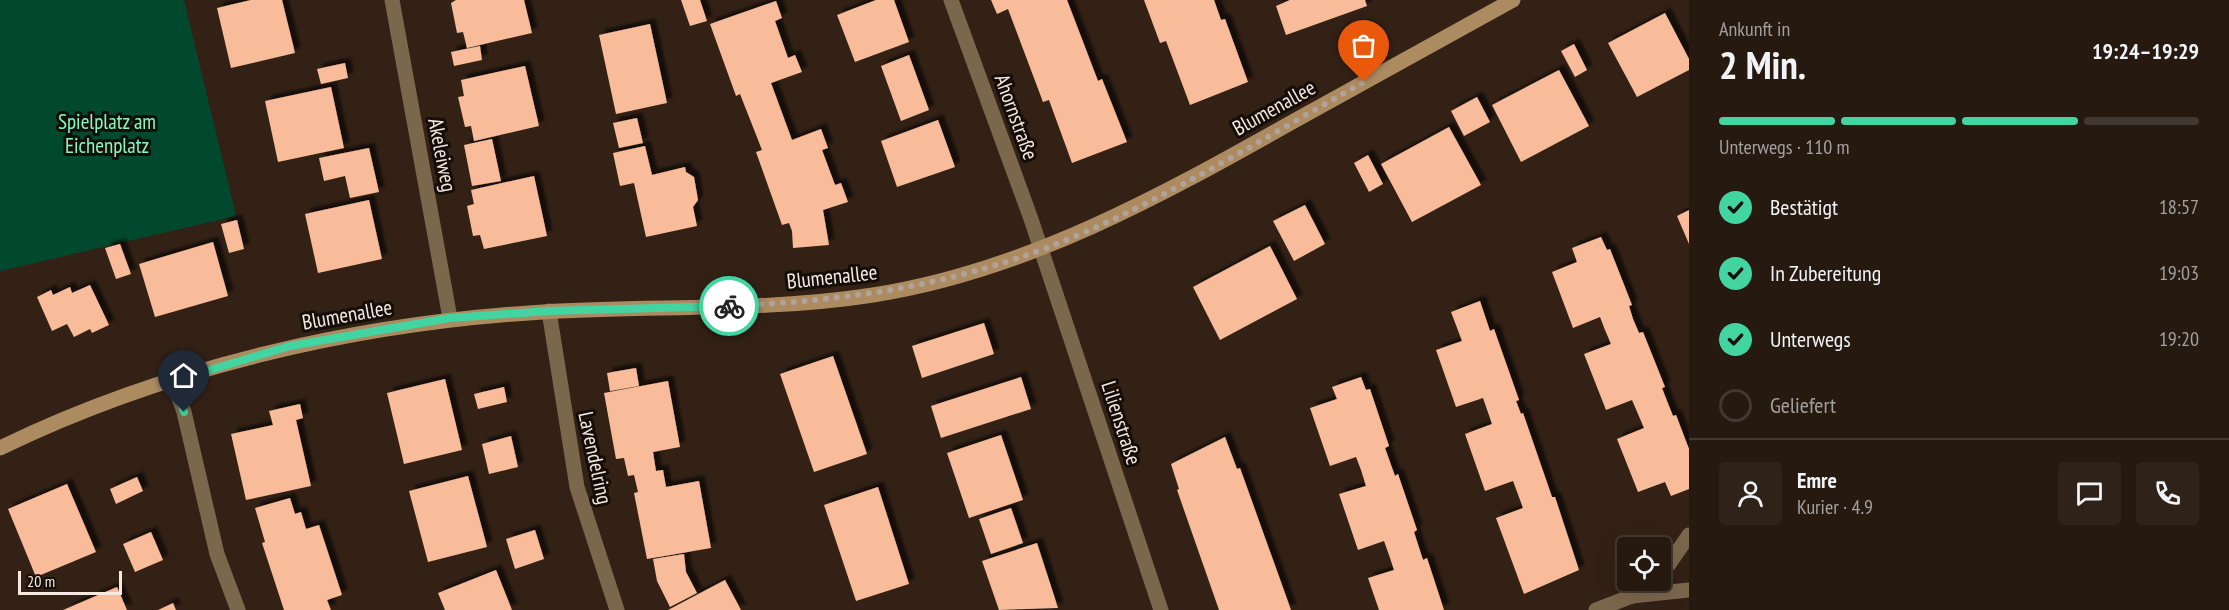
<!DOCTYPE html>
<html lang="de">
<meta charset="utf-8">
<style>
body{margin:0;font-family:"PT Sans Narrow",sans-serif;background:#2e2219;color:#f1f3f6;height:100vh;display:flex;flex-direction:column;font-size:22px;white-space:nowrap}
*{box-sizing:border-box;margin:0}
p{font-size:20px;color:#a4a09f}
.icon{flex:none;width:33px;height:33px;fill:none;stroke:currentColor;stroke-width:2;stroke-linecap:round;stroke-linejoin:round}
.map{position:relative;flex:1;overflow:hidden}
.panel{display:flex;flex-direction:column;background:#261910;width:540px}
.panel>*{flex:none}
.tools{position:absolute;left:1617px;top:537px;display:grid;gap:12px}
.tools a{display:grid;place-items:center;width:54px;height:54px;border-radius:6px;background:#261910;box-shadow:0 6px 24px #0002,0 0 0 2px #423830;font-size:30px}
.scale{position:absolute;left:18px;bottom:15px;width:104px;box-sizing:border-box;padding-left:6px;border:3px solid #f5e9e2;border-top:0;font-size:16px;line-height:21px;white-space:nowrap;color:#f5e9e2;-webkit-text-stroke:4px #150d08;paint-order:stroke}
.pin{position:absolute;display:grid;place-items:center;width:51px;height:51px;color:#fff;margin:-62px -26px;border-radius:50% 50% 50% 0;rotate:-45deg;box-shadow:0 0 6px #0007}
.pin .icon{rotate:45deg}
.courier{position:absolute;display:grid;place-items:center;width:60px;height:60px;margin:-30px;border:4px solid #42d4a1;border-radius:50%;background:#fff;color:#222;box-shadow:0 2px 8px #0007}
.summary em{font-style:normal;font-weight:800}
.summary div{display:flex;flex-direction:column-reverse}
.summary{display:flex;align-items:center;justify-content:space-between;height:102px;padding:0 30px}
h1{font-size:39px;font-weight:800;line-height:45px}
.bar{display:grid;grid-template-columns:repeat(4,1fr);gap:9px 6px;align-content:center;height:72px;padding:0 30px}
.bar i{height:8px;border-radius:4px;background:#423830}
.bar .selected{background:#42d4a1}
.bar p{grid-column:span 4}
.line{display:flex;align-items:center;gap:15px;padding:0 30px;border-top:2px solid #423830}
.line div{flex:1}
.round{display:grid;place-items:center;flex:none;width:63px;height:63px;border-radius:6px;background:#2e2219}
ol{padding:0 30px;list-style:none}
li{display:flex;align-items:center;gap:18px;height:66px}
li p{margin-inline-start:auto}
li .icon{padding:6px;border-radius:50%;background:#42d4a1;color:#111;stroke-width:4}
li:last-child{color:#a4a09f}
li i{width:33px;height:33px;border:3px solid #423830;border-radius:50%}
main{display:flex;flex:1;min-height:0}
.map>svg:first-child{display:block}
</style>
<main>
<div class="map">
<svg width="1689" height="610" viewBox="0 0 1689 610">
<defs>
<filter id="shadow"><feDropShadow dx="5.5" dy="-5.5" stdDeviation="1.5" flood-color="#0009"/></filter>
</defs>
<rect width="100%" height="100%" fill="#332116"/>
<polygon fill="#00492f" points="0,0 184,0 236,216 0,271"/>
<g fill="#f8bc9a" filter="url(#shadow)">
<polygon points="251,0 282,0 295,53 231,68 217,8"/>
<polygon points="456,0 524,0 532,33 467,48 463,32 457,33 451,3"/>
<polygon points="681,0 700,0 707,21 690,26"/>
<polygon points="876,0 894,0 909,42 855,62 837,15"/>
<polygon points="991,0 1067,0 1098,81 1102,79 1127,142 1072,163 1049,100 1043,102 1008,9 997,14"/>
<polygon points="1144,0 1214,0 1221,20 1225,19 1248,82 1190,105 1166,41 1160,43"/>
<polygon points="1290,0 1365,0 1367,6 1286,35 1276,6"/>
<polygon points="776,1 782,18 775,21 788,58 795,55 802,72 771,83 792,140 821,129 828,148 822,150 835,185 841,183 848,202 823,210 829,245 793,248 792,231 789,223 782,225 756,152 762,150 740,94 736,96 710,24"/>
<polygon points="1665,13 1689,59 1689,70 1637,97 1608,43"/>
<polygon points="650,24 667,103 616,114 599,35"/>
<polygon points="1574,44 1587,70 1575,77 1561,51"/>
<polygon points="480,46 482,60 454,66 451,52"/>
<polygon points="909,55 929,110 901,121 881,66"/>
<polygon points="345,63 348,78 321,84 317,69"/>
<polygon points="525,66 539,126 474,141 471,126 465,127 458,97 464,96 461,80"/>
<polygon points="1559,70 1589,126 1521,162 1492,105"/>
<polygon points="331,87 344,148 278,162 265,101"/>
<polygon points="1477,97 1490,122 1464,136 1451,111"/>
<polygon points="637,118 643,143 619,148 613,123"/>
<polygon points="938,120 955,167 897,187 881,141"/>
<polygon points="1449,127 1481,185 1412,222 1381,164"/>
<polygon points="492,139 501,181 472,186 464,145"/>
<polygon points="645,146 652,175 685,167 686,172 694,177 698,200 693,207 697,226 646,237 634,183 620,186 613,153"/>
<polygon points="369,148 379,192 350,198 345,176 324,181 319,158"/>
<polygon points="1368,155 1383,184 1369,192 1354,163"/>
<polygon points="534,176 547,236 484,249 480,235 473,236 467,206 474,204 471,190"/>
<polygon points="369,200 382,259 318,273 305,214"/>
<polygon points="1305,205 1325,244 1294,261 1273,221"/>
<polygon points="1689,210 1689,244 1677,216"/>
<polygon points="237,220 244,249 229,253 221,224"/>
<polygon points="1601,237 1607,250 1610,249 1632,305 1629,306 1633,319 1639,333 1643,332 1665,387 1662,388 1667,401 1673,416 1676,415 1689,449 1689,489 1671,496 1665,482 1638,492 1617,439 1644,428 1632,400 1606,410 1584,354 1611,344 1605,330 1600,317 1573,328 1552,272 1577,262 1572,248"/>
<polygon points="213,242 228,296 155,317 139,264"/>
<polygon points="120,244 131,274 116,279 105,248"/>
<polygon points="1270,246 1297,299 1220,340 1193,287"/>
<polygon points="90,285 109,325 92,333 90,329 74,337 67,324 52,331 37,297 51,290 53,295 70,287 72,293"/>
<polygon points="1480,301 1490,331 1494,329 1519,400 1516,401 1521,414 1523,413 1552,497 1555,497 1579,570 1524,594 1496,518 1523,508 1513,481 1485,491 1465,434 1492,424 1483,398 1456,407 1436,350 1462,341 1451,312"/>
<polygon points="984,323 994,354 922,378 912,346"/>
<polygon points="833,356 867,454 814,472 780,374"/>
<polygon points="636,368 639,386 610,391 607,373"/>
<polygon points="1021,377 1031,409 941,438 931,406"/>
<polygon points="1361,377 1366,390 1370,389 1389,446 1385,448 1395,476 1398,474 1417,530 1414,532 1423,560 1427,558 1444,610 1379,610 1368,578 1394,570 1389,555 1384,541 1358,550 1339,494 1366,486 1361,470 1356,457 1330,466 1310,408 1337,399 1332,387"/>
<polygon points="445,379 462,450 404,464 387,393"/>
<polygon points="668,381 680,447 653,452 656,471 663,470 666,487 699,481 711,548 647,559 634,493 638,492 634,475 628,476 624,458 616,459 604,393"/>
<polygon points="504,387 507,402 478,409 474,394"/>
<polygon points="300,404 303,418 296,420 311,486 246,500 231,434 273,425 269,411"/>
<polygon points="1001,435 1023,500 969,518 947,453"/>
<polygon points="511,436 518,467 489,474 482,444"/>
<polygon points="1225,437 1237,469 1240,468 1291,610 1219,610 1177,490 1179,489 1171,464"/>
<polygon points="468,476 487,547 428,562 409,491"/>
<polygon points="137,477 143,491 116,504 110,489"/>
<polygon points="67,484 96,552 36,577 8,509"/>
<polygon points="878,487 909,584 856,601 824,505"/>
<polygon points="290,498 295,514 301,512 306,529 319,525 342,595 327,600 331,610 284,610 262,543 265,542 255,508"/>
<polygon points="1011,508 1023,543 991,554 979,519"/>
<polygon points="535,530 544,559 515,569 506,539"/>
<polygon points="151,532 163,560 135,572 123,544"/>
<polygon points="1037,543 1058,608 999,610 982,561"/>
<polygon points="684,554 686,572 697,593 670,607 657,581 653,559"/>
<polygon points="496,570 512,610 445,610 438,593"/>
<polygon points="725,580 741,610 668,610"/>
<polygon points="117,587 127,610 63,610"/>
<polygon points="173,603 176,610 158,610"/>
</g>
<g fill="none" stroke-linecap="round" stroke-linejoin="round">
<g stroke="#7b674c" stroke-width="15">
<polyline points="392,0 450,318"/>
<polyline points="951,0 1031,219 1161,610"/>
<polyline points="549,311 577,487 617,610"/>
<polyline points="173,381 184,412 217,554 238,610"/>
<polyline points="1660,572 1669,564 1689,535"/>
<polyline points="1632,596 1689,590"/>
<polyline points="1596,610 1632,596 1650,580"/>
</g>
<path stroke="#ac8b60" stroke-width="15" d="M0 448C166 367 359 323 543 312 652 305 764 312 873 295 1026 271 1161 196 1294 121 1367 80 1440 40 1513 0"/>
</g>
<g fill="none" stroke-linecap="round" stroke-linejoin="round">
<path stroke="#b1a39b" stroke-width="6" stroke-dasharray="0 10.8" d="M729 306C838 301 938 288 1041 250 1153 208 1260 140 1364 82"/>
<polyline stroke="#42d4a1" stroke-width="8" points="184,412 173,381 290,346 450,318 549,311 729,306"/>
</g>
<g text-anchor="middle" stroke-width="6" stroke-linejoin="round" paint-order="stroke">
<g font-size="21" fill="#f5e9e2" stroke="#150d08">
<text transform="translate(1274 108) rotate(-29)" y="7">Blumenallee</text>
<text transform="translate(1016 117) rotate(70)" y="7">Ahornstraße</text>
<text transform="translate(442 155) rotate(79)" y="7">Akeleiweg</text>
<text transform="translate(832 277) rotate(-6)" y="7">Blumenallee</text>
<text transform="translate(347 315) rotate(-10)" y="7">Blumenallee</text>
<text transform="translate(1121 423) rotate(72)" y="7">Lilienstraße</text>
<text transform="translate(595 458) rotate(78)" y="7">Lavendelring</text>
</g>
<g font-size="21" fill="#83f9c1" stroke="#150d08">
<text x="107" y="129">Spielplatz am<tspan x="107" dy="24">Eichenplatz</tspan></text>
</g>
</g>
</svg>
<div class="tools">
<a><svg class="icon" aria-label="locate" viewBox="0 0 24 24"><circle cx="12" cy="12" r="6"/><path d="M12 2v4M12 18v4M2 12h4M18 12h4"/></svg></a>
</div>
<div class="scale">20 m</div>
<div class="pin" style="left:1364px;top:82px;background:#ea580c"><svg class="icon" aria-label="bag" viewBox="0 0 24 24"><path d="M5 8h14l-1 12H6zM9 8a3 3 0 0 1 6 0"/></svg></div>
<div class="pin" style="left:184px;top:412px;background:#1f2937"><svg class="icon" aria-label="home" viewBox="0 0 24 24"><path d="M3 11l9-7 9 7M6 9v11h12V9"/></svg></div>
<div class="courier" style="left:729px;top:306px"><svg class="icon" aria-label="bike" viewBox="0 0 24 24"><circle cx="6" cy="16" r="4"/><circle cx="18" cy="16" r="4"/><path d="M6 16l4-8h5l3 8M10 8l3 8H6M13 5h3"/></svg></div>
</div>
<section class="panel">
<div class="summary"><div><h1>2 Min.</h1><p>Ankunft in</p></div><em>19:24–19:29</em></div>
<div class="bar"><i class="selected"></i><i class="selected"></i><i class="selected"></i><i></i><p>Unterwegs · 110 m</p></div>
<ol>
<li><svg class="icon" aria-label="check" viewBox="0 0 24 24"><path d="M5 12l5 5 9-10"/></svg>Bestätigt<p>18:57</p></li>
<li><svg class="icon" aria-label="check" viewBox="0 0 24 24"><path d="M5 12l5 5 9-10"/></svg>In Zubereitung<p>19:03</p></li>
<li><svg class="icon" aria-label="check" viewBox="0 0 24 24"><path d="M5 12l5 5 9-10"/></svg>Unterwegs<p>19:20</p></li>
<li><i></i>Geliefert</li>
</ol>
<div class="line" style="height:108px"><a class="round"><svg class="icon" aria-label="person" viewBox="0 0 24 24"><circle cx="12" cy="8" r="4"/><path d="M4 21q1-7 8-7t8 7"/></svg></a><div><b>Emre</b><p>Kurier · 4.9</p></div><a class="round"><svg class="icon" aria-label="chat" viewBox="0 0 24 24"><path d="M4 5h16v11H9l-5 4z"/></svg></a><a class="round"><svg class="icon" aria-label="phone" viewBox="0 0 24 24"><path d="M5 4h4l2 5-3 2q2 4 5 5l2-3 5 2v4C11 20 4 13 5 4z"/></svg></a></div>
</section>
</main>
